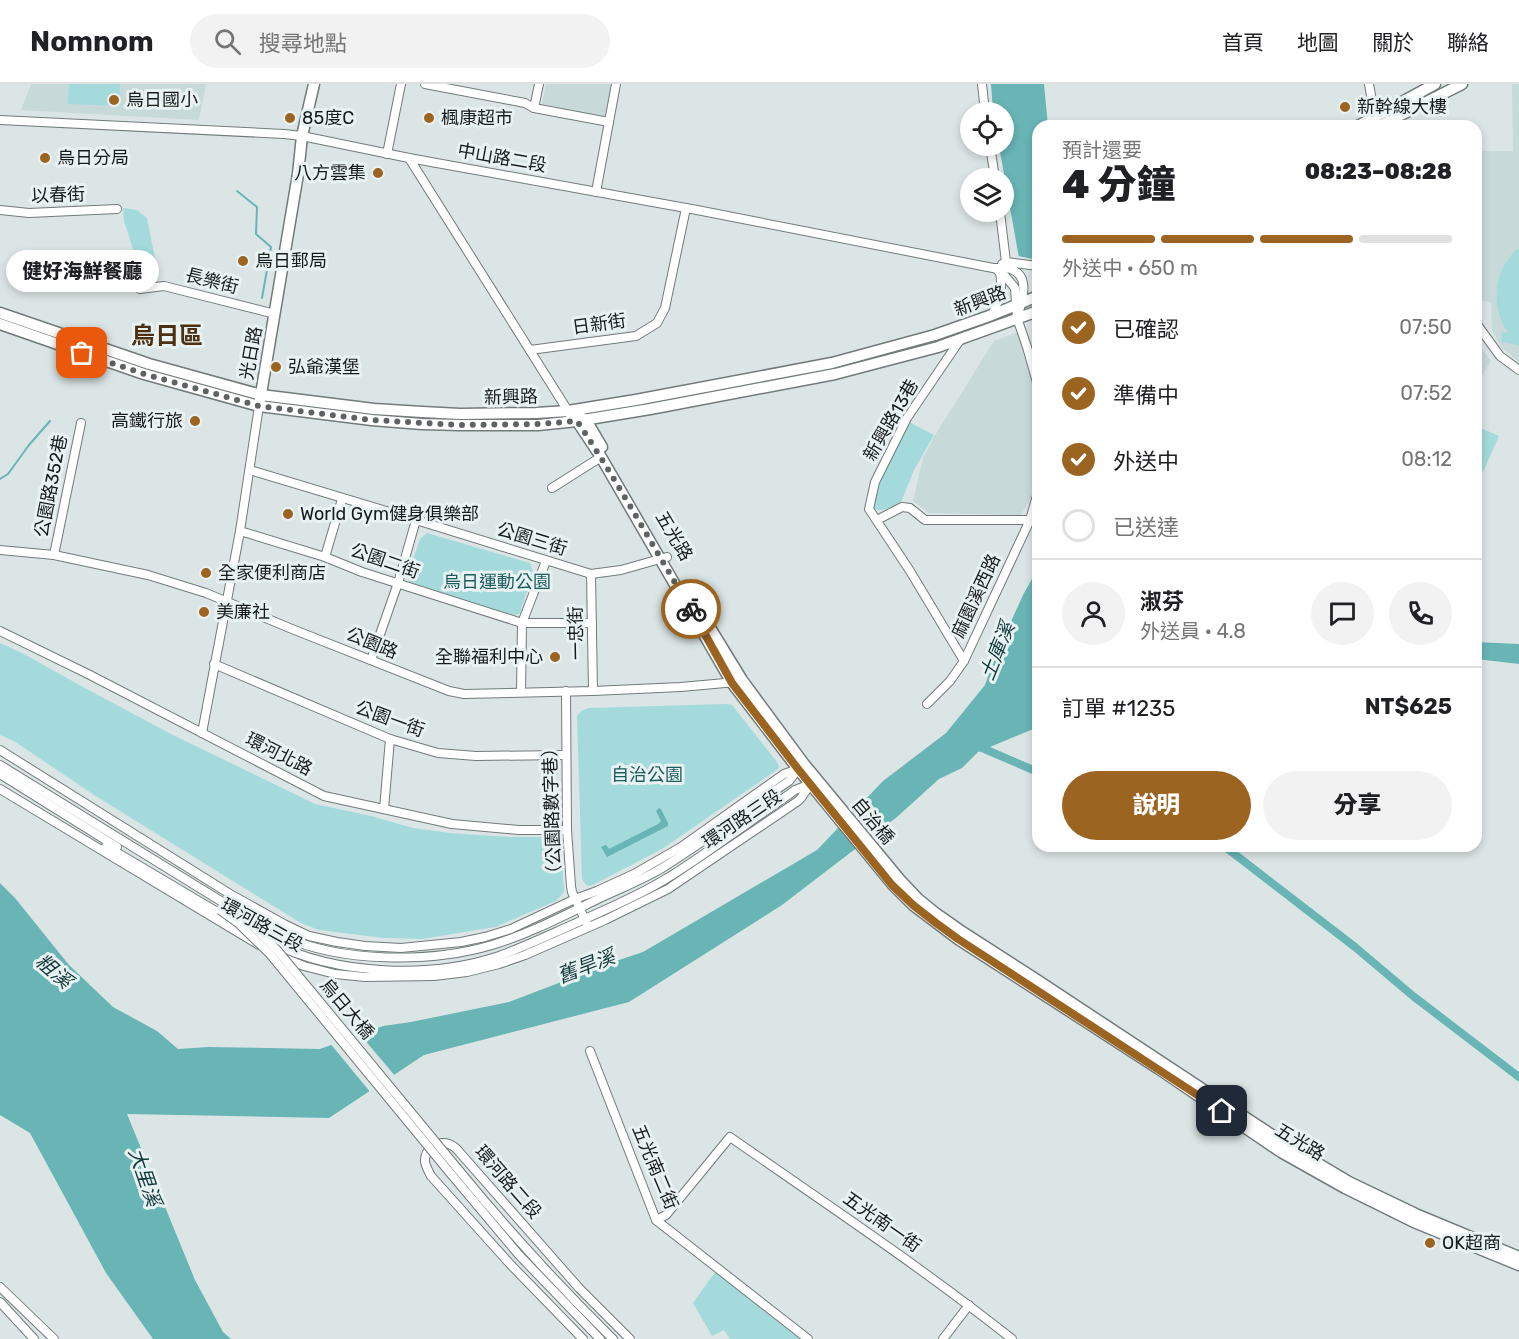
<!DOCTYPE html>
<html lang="zh-TW">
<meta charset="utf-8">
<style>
body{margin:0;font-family:Rubik,"Noto Sans TC",sans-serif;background:#f2f2f2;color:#202124;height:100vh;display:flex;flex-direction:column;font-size:22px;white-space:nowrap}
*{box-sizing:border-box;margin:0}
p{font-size:20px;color:#757577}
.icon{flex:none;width:33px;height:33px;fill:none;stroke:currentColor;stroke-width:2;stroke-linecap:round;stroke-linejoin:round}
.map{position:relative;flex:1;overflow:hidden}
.sheet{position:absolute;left:1032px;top:36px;width:450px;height:732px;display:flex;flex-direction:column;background:#fff;border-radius:18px;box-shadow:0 3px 9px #0003}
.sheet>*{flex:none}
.fabs{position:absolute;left:960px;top:18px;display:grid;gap:12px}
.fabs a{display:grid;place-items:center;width:54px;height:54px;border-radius:50%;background:#fff;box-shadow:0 3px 9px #0003;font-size:30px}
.pin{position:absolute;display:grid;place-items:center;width:51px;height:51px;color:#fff;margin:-26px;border-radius:12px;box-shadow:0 3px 9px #0006}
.courier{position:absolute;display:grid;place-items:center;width:60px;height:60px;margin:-30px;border:4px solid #9c6421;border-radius:50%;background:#fff;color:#222;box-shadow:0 2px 8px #0007}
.bubble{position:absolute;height:42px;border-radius:21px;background:#fff;box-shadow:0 3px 9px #0003;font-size:20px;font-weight:800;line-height:42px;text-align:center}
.headline em{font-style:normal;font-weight:800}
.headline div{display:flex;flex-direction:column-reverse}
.headline{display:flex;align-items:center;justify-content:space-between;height:102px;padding:0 30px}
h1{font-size:39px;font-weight:800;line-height:45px}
.bar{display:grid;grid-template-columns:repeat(4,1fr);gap:9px 6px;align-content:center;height:72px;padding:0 30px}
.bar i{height:8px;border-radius:4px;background:#e0e0e0}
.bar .current{background:#9c6421}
.bar p{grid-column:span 4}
.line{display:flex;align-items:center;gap:15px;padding:0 30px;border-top:2px solid #e0e0e0}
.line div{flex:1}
.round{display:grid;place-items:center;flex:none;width:63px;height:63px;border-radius:32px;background:#f2f2f2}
ol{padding:0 30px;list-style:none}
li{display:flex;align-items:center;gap:18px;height:66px}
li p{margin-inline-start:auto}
li .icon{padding:6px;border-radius:50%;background:#9c6421;color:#fff;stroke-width:4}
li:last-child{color:#757577}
li i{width:33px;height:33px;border:3px solid #e0e0e0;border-radius:50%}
.cta{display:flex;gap:12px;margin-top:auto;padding:12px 30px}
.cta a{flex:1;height:69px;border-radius:36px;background:#9c6421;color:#fff;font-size:24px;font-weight:800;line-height:69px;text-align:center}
.cta a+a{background:#f2f2f2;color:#202124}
header{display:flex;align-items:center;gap:36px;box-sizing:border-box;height:84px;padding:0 30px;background:#fff;border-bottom:2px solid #e0e0e0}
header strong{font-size:28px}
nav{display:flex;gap:33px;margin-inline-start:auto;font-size:21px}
.search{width:420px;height:54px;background:#f2f2f2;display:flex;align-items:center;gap:15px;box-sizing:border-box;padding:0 21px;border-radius:33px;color:#757577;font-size:22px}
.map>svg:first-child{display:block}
</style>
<header>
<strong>Nomnom</strong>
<div class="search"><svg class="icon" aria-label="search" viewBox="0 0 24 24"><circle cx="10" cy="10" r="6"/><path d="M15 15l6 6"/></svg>搜尋地點</div>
<nav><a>首頁</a><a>地圖</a><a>關於</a><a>聯絡</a></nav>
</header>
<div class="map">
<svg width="1519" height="1255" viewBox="0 0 1519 1255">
<rect width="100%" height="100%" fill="#dce5e5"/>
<g fill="#c7d9d9">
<polygon points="31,0 206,0 199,36 21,26"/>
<polygon points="546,0 611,0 605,32 542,20"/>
<polygon points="1512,0 1519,0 1519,278 1502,264 1492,247 1491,219 1476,215 1477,67 1513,67"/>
<polygon points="1019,248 1035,308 1038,351 1038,374 1033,411 1021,431 929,429 913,417 923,374 934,353 994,257"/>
<polygon points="1476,257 1491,277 1477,300 1476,299"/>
</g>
<g fill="#a4dadb">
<polygon points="69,0 120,0 119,22 68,20"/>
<polygon points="123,124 137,126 147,134 155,175 137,178 126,143 124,138"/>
<path d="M1517 165H1519V261L1501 258 1502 248 1508 249C1490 221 1493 188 1517 165Z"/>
<path d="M909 338 934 351 914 386 901 418C892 422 883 430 873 424L876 403Z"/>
<polygon points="1476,342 1499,352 1483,388 1476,387"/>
<polygon points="427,449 530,479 533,487 520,529 514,532 409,498 408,490 420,455"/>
<polygon points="0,559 24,570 83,603 171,650 315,720 371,732 413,744 450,749 509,753 543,753 560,761 562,776 564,808 556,817 495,843 422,855 384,854 319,846 301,839 94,711 14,657 0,651"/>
<polygon points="726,620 732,621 777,678 779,682 778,685 662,765 591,802 586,801 582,795 577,632 581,627 589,624"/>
<polygon points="715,1188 800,1255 730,1255 724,1246 712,1252 693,1219"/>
</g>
<g fill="#69b5b6">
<polygon points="991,0 1044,0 1048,42 1038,42 1038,230 1019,174 999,62 1004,62 1004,28 993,28"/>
<polygon points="1038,484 1038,643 978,668 962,684 939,695 897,733 782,821 629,918 424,971 329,1034 127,1030 195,1196 223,1248 231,1255 153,1255 106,1189 30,1049 0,1031 0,799 15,814 69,881 113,923 157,947 178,965 208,963 320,965 383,942 411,938 509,918 616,877 643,868 817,766 883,697 946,649 985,601 994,575 1023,511"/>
<polygon points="1476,558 1519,560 1519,580 1476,575"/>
<polygon points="659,724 661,725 668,739 668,742 607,773 601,763 606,761 609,765 658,740 661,737 656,727"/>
</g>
<g fill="#dce5e5">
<polygon points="1018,172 1038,176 1038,233 1035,232 1029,215"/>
<polygon points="853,725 876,753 858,767 837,741"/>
<polygon points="358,948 396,993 371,1009 329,958"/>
</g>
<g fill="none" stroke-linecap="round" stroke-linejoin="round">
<g stroke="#69b5b6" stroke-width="2">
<polyline points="237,107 257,123 256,150 271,163 262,214"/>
<polyline points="0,395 8,390 29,361 50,337"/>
</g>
<g stroke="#69b5b6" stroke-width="8">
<polyline points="975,661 1038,688"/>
<polyline points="1224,762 1355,863 1413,912 1519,993"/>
</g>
<defs>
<g id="minor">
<polyline points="425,0 525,19 534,24 609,38"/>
<polyline points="982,0 985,28"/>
<polyline points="1369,0 1376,39"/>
<polyline points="534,24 539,0"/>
<path d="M0 36 284 50 302 52 409 74 697 126 993 184C999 184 1008 183 1013 186 1031 194 1021 220 1017 234"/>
<polyline points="990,62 995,94"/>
<polyline points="387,70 401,0"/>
<polyline points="409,74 568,327"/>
<polyline points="596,108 616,0"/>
<polyline points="0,126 29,129 117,125"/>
<polyline points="1000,128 1006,178"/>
<polyline points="1002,180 1006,178 1038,182"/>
<polyline points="996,185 1005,192 1015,204 1017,234 1027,263 1038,302"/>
<polyline points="140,205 164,202 275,230"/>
<path d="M992 231C1000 214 1003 206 1000 188"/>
<polyline points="1476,239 1500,272 1519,286"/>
<polyline points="960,256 907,334 875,398 869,425 910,487 964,577"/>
<polyline points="530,266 636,252 657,239 665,224 686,124"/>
<polyline points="250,386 416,436 591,490 621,486 667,473"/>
<polyline points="552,404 601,373"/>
<polyline points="877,436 902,423 910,424 925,436 1030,436"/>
<polyline points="240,447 325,473 362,488 522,539 592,539"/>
<polyline points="0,466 54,471 148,491 206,509 292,545 449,607 464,610 593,607 681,603 736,598"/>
<polyline points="54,471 81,339"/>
<polyline points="325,473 342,415"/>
<polyline points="591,490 593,607"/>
<polyline points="0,547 88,590 324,712 452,740 519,746 567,746"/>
<polyline points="371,576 398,499 416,436"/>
<polyline points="214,580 390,655 438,669 476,672 566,671"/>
<polyline points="566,607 567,746 571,802 572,808 587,840"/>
<polyline points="521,608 522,539 546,477"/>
<polyline points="927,620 950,597 964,577 1030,436 1038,408"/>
<polyline points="202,649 240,447 259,322"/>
<polyline points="0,666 230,810 284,840 309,852 337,858 365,862 401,864 461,858 485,853 511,845 575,815 597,807 634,790 681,763 784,690 798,685"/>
<polyline points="0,681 224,819"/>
<polyline points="0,690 117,763"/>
<polyline points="0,705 259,861"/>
<polyline points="384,725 390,655"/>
<polyline points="106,762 224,832"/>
<path d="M239 819C252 831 267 844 283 852 341 879 431 879 492 861 529 850 565 831 600 814 621 804 642 796 662 784 705 757 746 726 789 697L798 685"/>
<path d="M272 859C337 891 430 895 499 872 524 863 549 851 574 840 604 826 636 813 664 796 686 783 707 768 728 753 751 737 773 722 795 706L811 700"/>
<polyline points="281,873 304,882 335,890 365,893 434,892 467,888 499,880 525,871 605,836 668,805 798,717 801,714 810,701"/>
<polyline points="590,967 656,1136 808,1255"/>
<path d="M457 1084C506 1144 558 1201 613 1255"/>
<polyline points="451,1090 519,1171 600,1255"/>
<path d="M656 1136 666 1131 730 1053C825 1119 921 1183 1012 1255"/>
<polyline points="0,1203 54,1255"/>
<polyline points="0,1218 34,1255"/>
<path d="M583 1255 510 1180 431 1092C429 1088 426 1083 425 1078 424 1065 438 1056 449 1060 454 1062 458 1066 461 1070L579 1204 630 1255"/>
<polyline points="943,1255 969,1221"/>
</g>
<g id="major">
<polyline points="1358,42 1435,0"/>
<polyline points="1379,42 1462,0"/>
<polyline points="0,229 149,280 261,311 374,325 422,328 460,330 536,329 568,327 636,316 832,279 935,251 992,231 1038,212"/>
<polyline points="0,240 144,290 259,322 372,336 422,340 460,341 538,341 577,337 650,325 835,290 938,263 1038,227"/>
<polyline points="260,316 298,90 302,52 314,0"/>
<polyline points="568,327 577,337 601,373 732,599 798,685 893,801 913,821 958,855 1159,985 1281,1068 1345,1104 1414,1138 1519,1181"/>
<polyline points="572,329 586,336 602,363"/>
<polyline points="701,529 742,596 804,680 900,796 918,815 934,828 964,849 1037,896 1287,1061 1349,1098 1418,1131 1519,1173"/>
</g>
</defs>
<use href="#minor" stroke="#727a7a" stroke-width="10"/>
<use href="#major" stroke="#727a7a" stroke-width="13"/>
<use href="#minor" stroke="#fff" stroke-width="8"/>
<use href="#major" stroke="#fff" stroke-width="10"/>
<defs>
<g id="minor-bridge">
<polyline points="224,819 243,832 277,866 457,1084"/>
<polyline points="220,826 238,839 270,870 451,1090"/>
</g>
</defs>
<use href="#minor-bridge" stroke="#727a7a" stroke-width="10" stroke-linecap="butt"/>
<use href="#minor-bridge" stroke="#fff" stroke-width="8"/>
</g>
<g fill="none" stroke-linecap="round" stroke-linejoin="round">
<path stroke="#5d6262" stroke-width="6" stroke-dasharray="0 10.8" d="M82 269 144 290 259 322 372 336 460 341 538 340 577 337C618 398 653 463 691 525"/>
<polyline stroke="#9c6421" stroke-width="8" points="691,525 732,599 798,685 892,801 913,821 936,839 958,855 1222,1027"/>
</g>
<g fill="#9c6421" stroke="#e9f2f2" stroke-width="2">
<circle cx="114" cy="16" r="6"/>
<circle cx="1345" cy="23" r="6"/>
<circle cx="290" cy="34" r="6"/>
<circle cx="429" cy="34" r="6"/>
<circle cx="45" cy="74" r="6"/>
<circle cx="378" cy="89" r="6"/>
<circle cx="243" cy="177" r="6"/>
<circle cx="276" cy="283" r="6"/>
<circle cx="195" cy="337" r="6"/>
<circle cx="288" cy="430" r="6"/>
<circle cx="206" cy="489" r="6"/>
<circle cx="204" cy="528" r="6"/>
<circle cx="555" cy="573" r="6"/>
<circle cx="1430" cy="1159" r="6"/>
</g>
<g text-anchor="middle" stroke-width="6" stroke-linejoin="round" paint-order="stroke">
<g font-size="18" fill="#181b1b" stroke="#e9f2f2" text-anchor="start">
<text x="126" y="22">烏日國小</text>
<text x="1357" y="29">新幹線大樓</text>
<text x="302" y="40">85度C</text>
<text x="441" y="40">楓康超市</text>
<text x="57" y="80">烏日分局</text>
<text x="366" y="95" text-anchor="end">八方雲集</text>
<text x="255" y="183">烏日郵局</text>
<text x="288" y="289">弘爺漢堡</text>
<text x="183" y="343" text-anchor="end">高鐵行旅</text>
<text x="300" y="436">World Gym健身俱樂部</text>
<text x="218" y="495">全家便利商店</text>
<text x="216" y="534">美廉社</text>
<text x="543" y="579" text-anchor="end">全聯福利中心</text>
<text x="1442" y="1165">OK超商</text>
</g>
<g font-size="18" fill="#181b1b" stroke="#e9f2f2">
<text transform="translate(502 74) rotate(10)" y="6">中山路二段</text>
<text transform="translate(58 111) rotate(-2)" y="6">以春街</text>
<text transform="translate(212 197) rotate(14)" y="6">長樂街</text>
<text transform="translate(980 217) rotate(-21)" y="6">新興路</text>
<text transform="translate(599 240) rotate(-8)" y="6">日新街</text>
<text transform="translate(251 269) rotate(-80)" y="6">光日路</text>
<text transform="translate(511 313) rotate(-1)" y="6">新興路</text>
<text transform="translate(891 336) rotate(-60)" y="6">新興路13巷</text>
<text transform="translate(51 402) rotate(-79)" y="6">公園路352巷</text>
<text transform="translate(674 452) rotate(59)" y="6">五光路</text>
<text transform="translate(532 455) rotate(17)" y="6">公園三街</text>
<text transform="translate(385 477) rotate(19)" y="6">公園二街</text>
<text transform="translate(976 512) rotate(-65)" y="6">麻園溪西路</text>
<text transform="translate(576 549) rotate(-91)" y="6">一忠街</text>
<text transform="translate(372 559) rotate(22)" y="6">公園路</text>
<text transform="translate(390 635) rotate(20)" y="6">公園一街</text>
<text transform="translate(279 670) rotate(27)" y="6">環河北路</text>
<text transform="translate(552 727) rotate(-92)" y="6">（公園路數字巷）</text>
<text transform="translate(742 735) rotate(-34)" y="6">環河路三段</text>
<text transform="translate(873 737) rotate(50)" y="6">自治橋</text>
<text transform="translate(262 841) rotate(29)" y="6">環河路三段</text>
<text transform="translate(347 925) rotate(50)" y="6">烏日大橋</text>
<text transform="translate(1300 1058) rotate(31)" y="6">五光路</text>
<text transform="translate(655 1083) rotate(67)" y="6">五光南二街</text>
<text transform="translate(508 1098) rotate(49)" y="6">環河路二段</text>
<text transform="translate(882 1138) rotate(35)" y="6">五光南一街</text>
</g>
<g font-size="18" fill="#1c5c5d" stroke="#e9f2f2">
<text x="497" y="504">烏日運動公園</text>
<text x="647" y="697">自治公園</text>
</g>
<g font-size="20" font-style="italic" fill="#14393a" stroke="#e9f2f2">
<text transform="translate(997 567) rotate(-68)" y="7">土庫溪</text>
<text transform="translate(586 882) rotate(-21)" y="7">舊旱溪</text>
<text transform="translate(54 887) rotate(41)" y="7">粗溪</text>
<text transform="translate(145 1093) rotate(71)" y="7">大里溪</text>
</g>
<g font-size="24" font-weight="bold" fill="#4c3011" stroke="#e9f2f2">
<text x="167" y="260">烏日區</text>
</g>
</g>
</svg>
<div class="fabs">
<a><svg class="icon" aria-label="locate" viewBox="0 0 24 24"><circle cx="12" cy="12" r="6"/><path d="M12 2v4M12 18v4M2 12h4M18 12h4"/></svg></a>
<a><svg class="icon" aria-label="layers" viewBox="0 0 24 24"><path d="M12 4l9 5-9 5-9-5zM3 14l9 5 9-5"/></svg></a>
</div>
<div class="pin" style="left:82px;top:269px;background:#ea580c"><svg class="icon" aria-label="bag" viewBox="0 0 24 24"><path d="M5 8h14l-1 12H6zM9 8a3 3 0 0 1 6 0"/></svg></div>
<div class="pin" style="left:1222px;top:1027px;background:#1f2937"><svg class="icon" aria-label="home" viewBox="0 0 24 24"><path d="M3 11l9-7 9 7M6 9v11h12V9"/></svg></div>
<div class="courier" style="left:691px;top:525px"><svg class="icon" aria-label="bike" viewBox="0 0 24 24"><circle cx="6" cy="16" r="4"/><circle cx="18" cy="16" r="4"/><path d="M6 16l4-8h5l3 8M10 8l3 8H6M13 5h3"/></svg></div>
<div class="bubble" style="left:6px;top:166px;width:153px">健好海鮮餐廳</div>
<section class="sheet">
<div class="headline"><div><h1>4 分鐘</h1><p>預計還要</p></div><em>08:23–08:28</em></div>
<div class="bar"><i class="current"></i><i class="current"></i><i class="current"></i><i></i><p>外送中 · 650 m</p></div>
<ol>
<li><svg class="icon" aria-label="check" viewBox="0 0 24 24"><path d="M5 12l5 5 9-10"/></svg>已確認<p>07:50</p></li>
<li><svg class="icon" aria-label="check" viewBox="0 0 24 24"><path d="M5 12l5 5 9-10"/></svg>準備中<p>07:52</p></li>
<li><svg class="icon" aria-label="check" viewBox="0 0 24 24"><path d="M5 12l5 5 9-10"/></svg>外送中<p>08:12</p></li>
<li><i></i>已送達</li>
</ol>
<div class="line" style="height:108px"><a class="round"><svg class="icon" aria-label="person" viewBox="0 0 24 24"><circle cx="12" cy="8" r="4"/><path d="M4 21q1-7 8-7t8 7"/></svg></a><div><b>淑芬</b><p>外送員 · 4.8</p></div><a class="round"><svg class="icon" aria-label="chat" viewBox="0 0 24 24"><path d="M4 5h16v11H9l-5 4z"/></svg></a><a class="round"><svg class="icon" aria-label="phone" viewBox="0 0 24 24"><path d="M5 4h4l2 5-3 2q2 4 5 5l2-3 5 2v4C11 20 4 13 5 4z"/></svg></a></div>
<div class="line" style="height:78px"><div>訂單 #1235</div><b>NT$625</b></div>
<div class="cta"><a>說明</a><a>分享</a></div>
</section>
</div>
